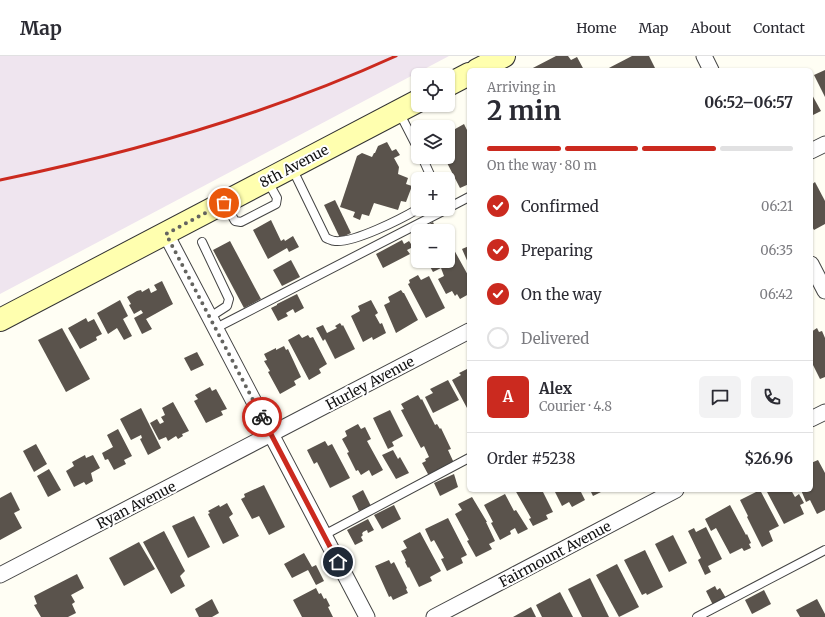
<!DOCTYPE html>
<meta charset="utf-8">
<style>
body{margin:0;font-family:Merriweather,serif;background:#f2f2f3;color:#2b2b33;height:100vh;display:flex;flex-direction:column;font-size:15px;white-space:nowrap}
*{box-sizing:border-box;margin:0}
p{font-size:13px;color:#7c7c81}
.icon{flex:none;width:22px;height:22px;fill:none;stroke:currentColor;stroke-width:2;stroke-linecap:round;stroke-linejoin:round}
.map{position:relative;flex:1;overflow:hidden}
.details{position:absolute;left:467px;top:12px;width:346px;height:424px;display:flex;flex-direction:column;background:#fff;border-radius:6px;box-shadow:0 1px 3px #0004}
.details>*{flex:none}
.buttons{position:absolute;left:411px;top:12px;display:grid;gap:8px}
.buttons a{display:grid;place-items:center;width:44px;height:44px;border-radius:6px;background:#fff;box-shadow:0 1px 3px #0004;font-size:20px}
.pin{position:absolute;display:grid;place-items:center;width:34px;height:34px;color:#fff;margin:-17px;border:2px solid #fff;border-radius:50%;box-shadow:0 1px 4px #0007}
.courier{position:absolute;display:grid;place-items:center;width:40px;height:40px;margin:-20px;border:3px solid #cb2a1f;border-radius:50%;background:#fff;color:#222;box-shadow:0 1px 5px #0007}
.overview em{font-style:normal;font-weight:700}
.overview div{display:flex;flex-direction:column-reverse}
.overview{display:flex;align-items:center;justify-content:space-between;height:68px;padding:0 20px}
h1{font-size:26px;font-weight:700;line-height:30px}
.bar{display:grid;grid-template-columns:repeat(4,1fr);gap:6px 4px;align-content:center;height:48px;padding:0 20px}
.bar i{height:5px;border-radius:3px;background:#e1e1e2}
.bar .on{background:#cb2a1f}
.bar p{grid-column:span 4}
.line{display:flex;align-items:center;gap:10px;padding:0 20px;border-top:1px solid #e1e1e2}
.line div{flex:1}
.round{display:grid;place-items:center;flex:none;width:42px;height:42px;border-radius:6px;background:#f2f2f3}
ol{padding:0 20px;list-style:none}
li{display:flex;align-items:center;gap:12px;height:44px}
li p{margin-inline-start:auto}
li .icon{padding:4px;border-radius:50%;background:#cb2a1f;color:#fff;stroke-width:4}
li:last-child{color:#7c7c81}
li i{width:22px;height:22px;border:2px solid #e1e1e2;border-radius:50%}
header{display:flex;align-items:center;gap:24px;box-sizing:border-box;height:56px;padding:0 20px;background:#fff;border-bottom:1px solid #e1e1e2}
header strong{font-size:19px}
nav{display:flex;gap:22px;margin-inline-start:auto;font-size:14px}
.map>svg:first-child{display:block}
</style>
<header>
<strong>Map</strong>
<nav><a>Home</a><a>Map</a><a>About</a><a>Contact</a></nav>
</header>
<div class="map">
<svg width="825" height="561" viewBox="0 0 825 561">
<rect width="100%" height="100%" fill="#fffef4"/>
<polygon fill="#efe5ef" points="0,0 449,0 0,238"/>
<g fill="#5a534c">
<polygon points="556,0 568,0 571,4 577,1 584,14 529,14"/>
<polygon points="632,0 649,0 656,14 605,14"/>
<polygon points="825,14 825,41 814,19"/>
<polygon points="811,37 821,55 811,60"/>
<polygon points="464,68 469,78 469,128 460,132 444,101 448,101 448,77"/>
<polygon points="387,86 392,95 396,93 400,99 394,102 399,111 398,118 408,122 406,128 412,130 406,146 401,145 398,154 374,147 369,160 362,158 360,164 353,161 355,156 340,151 357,100 362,97 372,101 374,97 375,97 378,90"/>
<polygon points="815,126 825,145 825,168 814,174 811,169 811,129"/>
<polygon points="335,144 351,177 340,182 324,149"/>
<polygon points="271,164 281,185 284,183 285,185 293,180 299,191 289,196 287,192 268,203 253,174"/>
<polygon points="433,166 437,175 418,175 418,188 417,189 413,182 414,181 412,177"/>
<polygon points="402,184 404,188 409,185 413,191 407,194 410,198 383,212 376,198"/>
<polygon points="230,185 261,243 244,252 213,194"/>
<polygon points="469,190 469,209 462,193"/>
<polygon points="453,192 469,221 469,238 460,243 457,238 455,240 452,235 446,238 438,223 444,220 441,212 433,216 428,207 431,205 448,205 448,195"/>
<polygon points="291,204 300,221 282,230 273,214"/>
<polygon points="418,219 421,224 429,220 445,252 426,262 408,228 410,227 409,224"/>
<polygon points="162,225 173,248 146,263 152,273 142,278 134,262 143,257 141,254 134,258 129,249 131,248 127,241 137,235 141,234 142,236 149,232 151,237 157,234 154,229"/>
<polygon points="401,234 403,237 404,237 418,264 396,277 384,249 390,246 388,241"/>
<polygon points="297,238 304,252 295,257 293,253 286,257 288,260 278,265 271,252 277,249 277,248"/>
<polygon points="120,244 128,260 123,263 132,280 124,284 117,272 108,278 97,257"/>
<polygon points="371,244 378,257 375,259 380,268 382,267 386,277 373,284 372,281 363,286 351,260 360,255 358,250"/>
<polygon points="86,262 88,266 94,263 102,278 96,281 97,284 80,293 68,272"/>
<polygon points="340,267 342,270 343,269 355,293 335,303 325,283 323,285 316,272 323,269 327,277 337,272 335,270"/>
<polygon points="62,272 90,323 66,336 38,284"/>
<polygon points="817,272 819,276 822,275 825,282 825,321 820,323 811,305 811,276"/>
<polygon points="299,278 302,282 308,279 310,282 313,281 327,308 319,313 321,317 309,324 288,284"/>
<polygon points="284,290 286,294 288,293 301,321 294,325 296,329 280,338 268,316 270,315 264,305 267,304 264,298 276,292 276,294"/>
<polygon points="197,296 204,309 191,315 184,302"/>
<polygon points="469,312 469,350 467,352 452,324 461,319 459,317"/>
<polygon points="448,324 459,344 433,357 425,341 433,337 430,333"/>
<polygon points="210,331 212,335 216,333 227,353 221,355 223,359 206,367 194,345 198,343 195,339"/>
<polygon points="418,339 421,344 422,343 435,369 437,368 440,373 441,372 451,393 448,394 454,407 429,420 422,407 426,405 425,403 429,401 424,390 421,392 401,354 404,353 401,348"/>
<polygon points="173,346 189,375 182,378 183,380 178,383 176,380 168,385 166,381 159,384 150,367 157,363 160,368 164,366 161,361 165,359 162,352"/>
<polygon points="141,352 161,392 148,399 140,383 142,382 141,379 131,384 120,363"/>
<polygon points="390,354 403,380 392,386 394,390 388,393 373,362"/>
<polygon points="358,368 361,373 365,371 371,383 367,385 383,414 372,420 369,414 361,419 358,414 356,415 347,397 349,396 342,383 347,380 345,375"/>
<polygon points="118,373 132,400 124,404 126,408 114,414 108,403 105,404 102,397 113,391 107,379"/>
<polygon points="325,385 328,390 332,388 350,422 330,432 317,406 314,408 307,394"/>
<polygon points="36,388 47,408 34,416 23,395"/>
<polygon points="393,394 398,403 400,401 409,417 396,423 382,399"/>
<polygon points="85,399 86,402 93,399 100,412 91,417 93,425 86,429 84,426 74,431 66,415 74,410 72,406"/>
<polygon points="818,404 825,417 825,454 817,458 810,444 806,446 801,434 811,434 811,407"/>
<polygon points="49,413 61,434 48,441 37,420"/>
<polygon points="454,418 458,431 440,440 434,427"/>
<polygon points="264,429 285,471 269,479 259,460 252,463 241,443 245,441 244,438"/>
<polygon points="363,434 371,450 359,455 352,440"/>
<polygon points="515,434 542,434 553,456 546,459 548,463 533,470 529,463 531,462"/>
<polygon points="554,434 580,434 585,444 572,451 569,446 562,450"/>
<polygon points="590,434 605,434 593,440"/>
<polygon points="760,434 779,470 769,475 773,485 762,491 747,461 748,460 740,444"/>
<polygon points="766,434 791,434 795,441 799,438 804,447 800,449 804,458 784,468"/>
<polygon points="11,436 20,454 14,457 22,472 0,484 0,442"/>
<polygon points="505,438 514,455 516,454 528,473 518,478 515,472 510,475 511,478 500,484 491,467 493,466 484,449"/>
<polygon points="472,441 487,466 486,466 495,485 489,488 492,493 476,501 467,485 469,484 455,458 462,454 458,448"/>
<polygon points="227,447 233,458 229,461 239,480 223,488 208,458 210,457 208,455 219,449 220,451"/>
<polygon points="394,449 401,463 382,473 374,459"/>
<polygon points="730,449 746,479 747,478 751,487 749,488 751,492 744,495 742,492 730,498 716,472 711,475 705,463"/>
<polygon points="194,460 210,491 188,502 172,470"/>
<polygon points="448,462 467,499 461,502 463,507 447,515 441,503 444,502 434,484 431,486 425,473"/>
<polygon points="368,463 374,474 368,477 367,474 363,476 362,478 363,479 361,481 363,485 355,489 347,474"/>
<polygon points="706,471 722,503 708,510 711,516 705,519 698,504 701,502 688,475 694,472 696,476"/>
<polygon points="164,475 185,515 180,520 185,530 171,538 143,486"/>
<polygon points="420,476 441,515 430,521 432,525 419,531 409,511 408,512 405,506 406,505 401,495 407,492 403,485"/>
<polygon points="673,479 687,507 669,516 655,488"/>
<polygon points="139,486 155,513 124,530 109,502"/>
<polygon points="645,494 663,531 647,539 646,537 642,539 624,504"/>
<polygon points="304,497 312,511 316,509 324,525 316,529 308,514 292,522 284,508"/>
<polygon points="389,504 391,508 394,506 407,532 406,533 408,537 393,544 391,540 389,541 375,510"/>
<polygon points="617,508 639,551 619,561 596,519"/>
<polygon points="77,518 84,532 71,539 75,546 72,548 76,557 68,561 41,561 34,549 37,548 34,540"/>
<polygon points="590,522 609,561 582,561 568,533"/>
<polygon points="715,530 717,534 720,532 726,542 713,549 706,535"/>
<polygon points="316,532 319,538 321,537 324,543 326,542 330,550 328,551 333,561 302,561 293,544"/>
<polygon points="764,534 771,548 752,558 745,544"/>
<polygon points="560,536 573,561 542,561 536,549"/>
<polygon points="212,543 219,557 212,561 199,561 195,553"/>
<polygon points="817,543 825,558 825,561 800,561 796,554"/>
<polygon points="531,551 536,561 513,561"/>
</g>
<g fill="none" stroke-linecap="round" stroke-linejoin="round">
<defs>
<g id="service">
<polyline points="399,56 418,93"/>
<polyline points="422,101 432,123"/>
<path d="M292 112 326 182C329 183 332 185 335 185 354 187 401 163 418 153"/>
<polyline points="225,148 235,165 241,166 276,148 277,142 267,124"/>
<polyline points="448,152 469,141"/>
<polyline points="202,186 229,243 227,250 210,261"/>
<polyline points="216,272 447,153"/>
<polyline points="324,479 469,402"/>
<polyline points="697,561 825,494"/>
</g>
<g id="minor">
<polyline points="704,0 711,14"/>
<polyline points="811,95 825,88"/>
<polyline points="166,178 367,561"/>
<polyline points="811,208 825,235"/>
<polyline points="811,363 825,356"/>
<polyline points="0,519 469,275"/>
<polyline points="434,561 676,434"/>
</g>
<g id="secondary">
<polyline points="477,14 504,0"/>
<polyline points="448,29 469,18"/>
<polyline points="0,264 418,45"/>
</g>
</defs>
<use href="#service" stroke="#444" stroke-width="10"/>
<use href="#minor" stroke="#444" stroke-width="17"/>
<use href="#secondary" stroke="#333" stroke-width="24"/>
<use href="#service" stroke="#fff" stroke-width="8"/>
<use href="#minor" stroke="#fff" stroke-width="15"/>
<use href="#secondary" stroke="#ffffaf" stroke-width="22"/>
<path stroke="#cb2a1f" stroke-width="3" d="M0 124C136 96 269 58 396 0"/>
</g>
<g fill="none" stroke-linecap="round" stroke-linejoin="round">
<polyline stroke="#646460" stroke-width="4" stroke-dasharray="0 7.2" points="224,147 166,178 262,361"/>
<polyline stroke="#cb2a1f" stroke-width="5" points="262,361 338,506"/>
</g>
<g text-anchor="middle" stroke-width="4" stroke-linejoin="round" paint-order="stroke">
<g font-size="14" fill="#111" stroke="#fff">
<text transform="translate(294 110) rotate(-28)" y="5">8th Avenue</text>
<text transform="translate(370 327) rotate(-28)" y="5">Hurley Avenue</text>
<text transform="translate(136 449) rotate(-27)" y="5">Ryan Avenue</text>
<text transform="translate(555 498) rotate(-28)" y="5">Fairmount Avenue</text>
</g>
</g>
</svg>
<div class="buttons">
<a><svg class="icon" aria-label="locate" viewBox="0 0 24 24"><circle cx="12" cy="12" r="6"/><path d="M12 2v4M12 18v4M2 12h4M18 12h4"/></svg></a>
<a><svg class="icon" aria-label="layers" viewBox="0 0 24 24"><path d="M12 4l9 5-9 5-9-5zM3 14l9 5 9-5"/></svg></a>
<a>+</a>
<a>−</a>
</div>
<div class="pin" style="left:224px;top:147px;background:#ea580c"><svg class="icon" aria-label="bag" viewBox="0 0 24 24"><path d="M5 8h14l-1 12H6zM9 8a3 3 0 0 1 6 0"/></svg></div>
<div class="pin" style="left:338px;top:506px;background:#1f2937"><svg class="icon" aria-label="home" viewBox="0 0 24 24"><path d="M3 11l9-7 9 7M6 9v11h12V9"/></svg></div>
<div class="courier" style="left:262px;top:361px"><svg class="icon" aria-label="bike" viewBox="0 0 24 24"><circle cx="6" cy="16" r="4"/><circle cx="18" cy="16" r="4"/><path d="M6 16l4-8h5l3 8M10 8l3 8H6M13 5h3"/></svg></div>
<section class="details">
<div class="overview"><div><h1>2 min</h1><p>Arriving in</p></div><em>06:52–06:57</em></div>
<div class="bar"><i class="on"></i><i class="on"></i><i class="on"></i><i></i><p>On the way · 80 m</p></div>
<ol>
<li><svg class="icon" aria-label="check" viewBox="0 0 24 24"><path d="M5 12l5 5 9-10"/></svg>Confirmed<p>06:21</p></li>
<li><svg class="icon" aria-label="check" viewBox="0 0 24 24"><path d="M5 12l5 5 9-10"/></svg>Preparing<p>06:35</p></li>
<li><svg class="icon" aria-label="check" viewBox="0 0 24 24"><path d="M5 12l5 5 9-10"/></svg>On the way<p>06:42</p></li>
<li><i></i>Delivered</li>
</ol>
<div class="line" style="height:72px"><b class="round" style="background:#cb2a1f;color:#fff">A</b><div><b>Alex</b><p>Courier · 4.8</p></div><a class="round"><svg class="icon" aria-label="chat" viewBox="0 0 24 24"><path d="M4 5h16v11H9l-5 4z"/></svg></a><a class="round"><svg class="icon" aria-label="phone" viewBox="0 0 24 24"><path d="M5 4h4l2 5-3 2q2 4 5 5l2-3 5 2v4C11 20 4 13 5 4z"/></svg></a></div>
<div class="line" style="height:52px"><div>Order #5238</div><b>$26.96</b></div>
</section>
</div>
